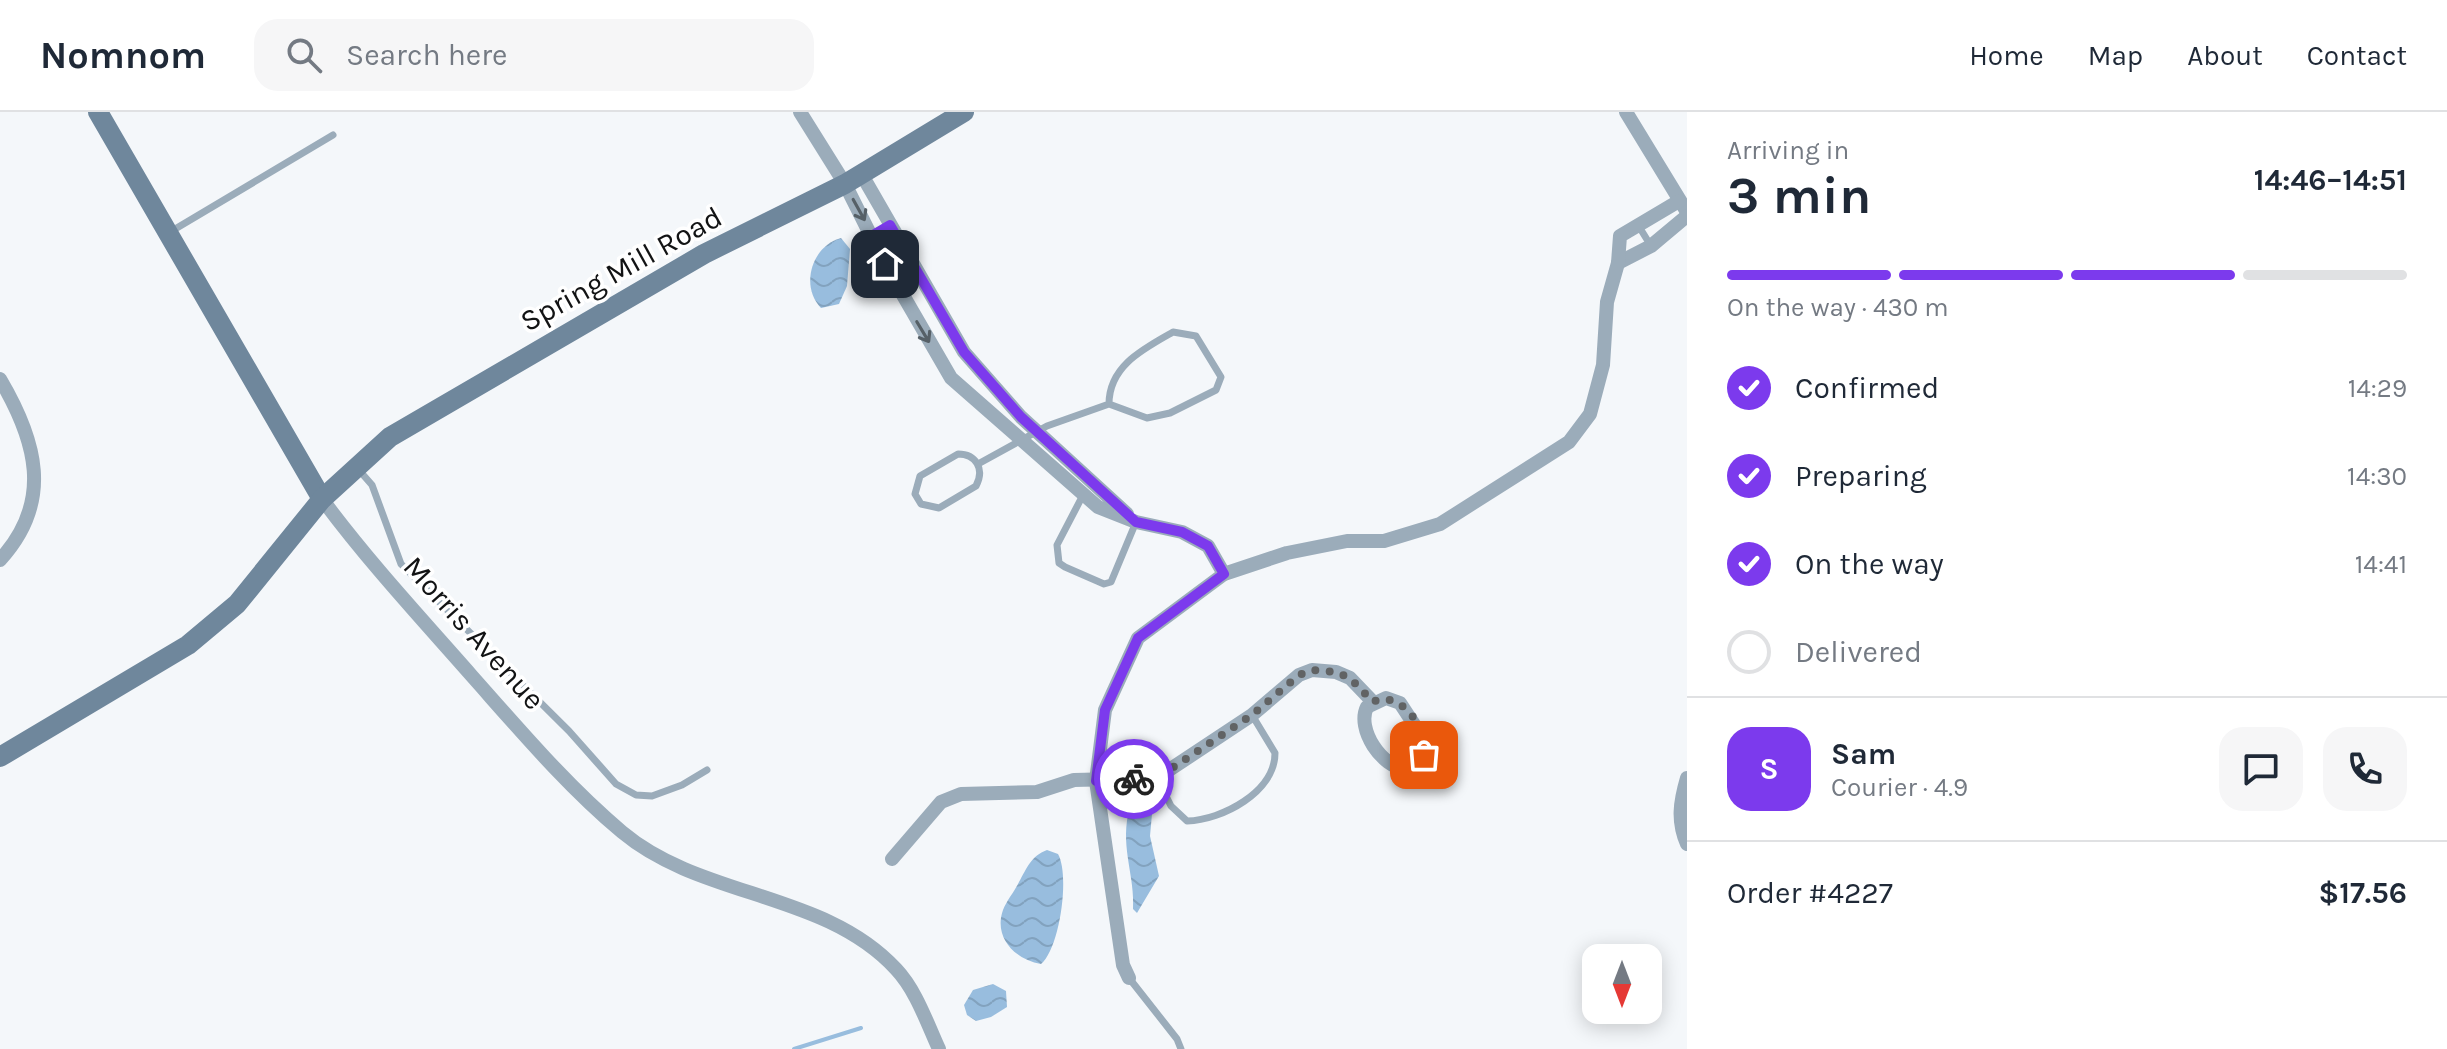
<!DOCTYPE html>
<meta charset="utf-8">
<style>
body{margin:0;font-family:Karla,sans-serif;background:#f6f6f7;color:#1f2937;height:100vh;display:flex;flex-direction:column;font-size:30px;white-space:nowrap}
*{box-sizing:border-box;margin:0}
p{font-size:26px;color:#747a83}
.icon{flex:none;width:44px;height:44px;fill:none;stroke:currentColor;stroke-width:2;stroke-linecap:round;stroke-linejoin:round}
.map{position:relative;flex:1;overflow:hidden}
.drawer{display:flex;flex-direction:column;background:#fff;width:760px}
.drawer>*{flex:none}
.needle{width:52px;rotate:180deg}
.tools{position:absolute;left:1582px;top:832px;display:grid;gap:16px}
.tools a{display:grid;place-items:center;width:80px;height:80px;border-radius:16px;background:#fff;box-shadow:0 4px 20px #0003;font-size:40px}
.pin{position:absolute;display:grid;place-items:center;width:68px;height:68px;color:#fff;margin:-34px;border-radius:16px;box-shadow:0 4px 12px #0006}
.courier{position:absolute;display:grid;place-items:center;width:80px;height:80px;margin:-40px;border:6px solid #7c3aed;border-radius:50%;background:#fff;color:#222;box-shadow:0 2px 10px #0007}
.summary em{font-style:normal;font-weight:700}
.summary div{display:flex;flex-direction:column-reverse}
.summary{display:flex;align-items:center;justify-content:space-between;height:136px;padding:0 40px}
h1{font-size:52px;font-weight:700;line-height:60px}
.bar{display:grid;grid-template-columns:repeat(4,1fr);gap:12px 8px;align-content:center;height:96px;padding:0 40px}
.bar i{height:10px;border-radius:6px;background:#e0e1e3}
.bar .on{background:#7c3aed}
.bar p{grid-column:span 4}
.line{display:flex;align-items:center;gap:20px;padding:0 40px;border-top:2px solid #e0e1e3}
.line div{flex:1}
.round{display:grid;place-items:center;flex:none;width:84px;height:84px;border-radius:24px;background:#f6f6f7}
ol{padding:0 40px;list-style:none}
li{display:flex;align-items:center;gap:24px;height:88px}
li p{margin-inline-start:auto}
li .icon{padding:8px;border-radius:50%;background:#7c3aed;color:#fff;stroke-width:4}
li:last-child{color:#747a83}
li i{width:44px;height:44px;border:4px solid #e0e1e3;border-radius:50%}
header{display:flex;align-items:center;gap:48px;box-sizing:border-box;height:112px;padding:0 40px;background:#fff;border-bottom:2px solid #e0e1e3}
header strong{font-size:38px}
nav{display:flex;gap:44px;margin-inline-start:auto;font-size:28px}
.search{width:560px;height:72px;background:#f6f6f7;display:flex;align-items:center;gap:20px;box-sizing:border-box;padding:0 28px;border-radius:24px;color:#747a83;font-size:30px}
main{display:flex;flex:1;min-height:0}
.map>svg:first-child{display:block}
</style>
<header>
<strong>Nomnom</strong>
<div class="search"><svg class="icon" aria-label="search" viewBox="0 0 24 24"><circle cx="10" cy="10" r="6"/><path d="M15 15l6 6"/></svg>Search here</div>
<nav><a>Home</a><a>Map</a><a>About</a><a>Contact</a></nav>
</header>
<main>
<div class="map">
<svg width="1687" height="937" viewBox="0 0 1687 937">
<defs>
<pattern id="water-waves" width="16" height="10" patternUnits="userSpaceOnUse" patternTransform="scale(2)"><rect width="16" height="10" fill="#98bdde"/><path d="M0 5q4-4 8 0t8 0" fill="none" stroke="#82a2be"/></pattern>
</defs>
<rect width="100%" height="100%" fill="#f4f7fa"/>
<g fill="url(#water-waves)">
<path d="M841 126 850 137 847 174 839 192 821 196C799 173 813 133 841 126Z"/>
<path d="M1141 695 1152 702 1150 724 1159 764 1137 801 1133 797C1135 765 1121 737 1128 703Z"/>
<path d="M1047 738 1058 742C1070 763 1060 836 1041 852 1016 848 993 826 1003 798 1007 788 1015 779 1019 770 1027 756 1031 744 1047 738Z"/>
<polygon points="993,872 1006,879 1007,895 991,905 976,909 967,903 964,893 973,878"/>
</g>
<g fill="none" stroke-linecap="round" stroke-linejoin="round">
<polyline stroke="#98bdde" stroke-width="4" points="794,937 861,916"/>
<g stroke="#9bacba" stroke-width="7">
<polyline points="1638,113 1651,134"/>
<polyline points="170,120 333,23"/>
<path d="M958 342C976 342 985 357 976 374L939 396 921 392 915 382 920 364Z"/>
<path d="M978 352 1047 314 1109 292 1147 306 1170 301 1216 278 1221 265 1196 224 1173 220C1143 237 1109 254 1109 292"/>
<polyline points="358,357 372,373 401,452 569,619 616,672 636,683 652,684 682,673 707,658"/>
<polyline points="1083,383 1057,433 1059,451 1065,455 1104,472 1111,470 1136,410"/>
<path d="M1157 666 1171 694 1187 709C1222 708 1275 680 1275 641L1252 603"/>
<polyline points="1129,866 1177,927 1181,937"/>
</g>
<g stroke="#9bacba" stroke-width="14">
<polyline points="800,0 845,72 885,152 951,266 1098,395 1136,410 1182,420 1208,434 1224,462"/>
<polyline points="1626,0 1687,100"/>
<polyline points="862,63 964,240 1021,305 1127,402"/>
<polyline points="1618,151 1651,134 1687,104"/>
<path d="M0 267C36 328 54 389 0 448"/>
<path d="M322 387C368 449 420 505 471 563 519 617 567 674 622 720 702 787 824 779 896 857 916 878 927 911 939 937"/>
<path d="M1386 586 1400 591 1425 629 1420 650 1406 657C1382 656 1356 617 1367 595Z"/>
<path d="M1687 666C1680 690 1677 709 1687 732"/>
<polyline points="892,747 941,690 961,682 1037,680 1074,668 1157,666 1252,603 1299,563 1312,558 1336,560 1350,566 1373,590"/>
<polyline points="1129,866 1123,853 1096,669 1105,598 1138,526 1224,462 1287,441 1347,429 1384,429 1440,412 1569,330 1590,302 1603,253 1607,190 1618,151 1620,124 1679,89"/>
</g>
<g stroke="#6f879c" stroke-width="20">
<polyline points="98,0 322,387"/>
<polyline points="0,645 188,533 237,492 322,387 390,325 704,142 845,72 964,0"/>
</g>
</g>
<defs><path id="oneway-shaft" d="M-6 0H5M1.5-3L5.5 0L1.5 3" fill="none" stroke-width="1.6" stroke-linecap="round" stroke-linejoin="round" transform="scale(2)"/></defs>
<g stroke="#566067">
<use href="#oneway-shaft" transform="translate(859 98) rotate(61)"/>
<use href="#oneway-shaft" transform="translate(923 220) rotate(59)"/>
</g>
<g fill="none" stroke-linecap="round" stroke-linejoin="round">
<path stroke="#616364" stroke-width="8" stroke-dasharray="0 14.4" d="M1134 667 1157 666 1252 603 1299 563 1312 558 1336 560 1350 566 1373 590C1400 576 1430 619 1424 643"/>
<polyline stroke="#7c3aed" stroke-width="10" points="885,152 873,123 890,113 964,240 1021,305 1136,410 1182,420 1208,434 1224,462 1138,526 1105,598 1096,669 1134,667"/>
</g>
<g text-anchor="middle" stroke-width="7" stroke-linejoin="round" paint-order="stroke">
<g font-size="30" fill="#121314" stroke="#fff">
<text transform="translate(621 157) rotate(-29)" y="10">Spring Mill Road</text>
<text transform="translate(474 521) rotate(48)" y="10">Morris Avenue</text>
</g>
</g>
</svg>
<div class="tools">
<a><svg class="needle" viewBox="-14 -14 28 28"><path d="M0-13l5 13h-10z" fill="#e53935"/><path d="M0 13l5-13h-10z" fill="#747a83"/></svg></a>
</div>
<div class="pin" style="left:1424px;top:643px;background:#ea580c"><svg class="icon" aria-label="bag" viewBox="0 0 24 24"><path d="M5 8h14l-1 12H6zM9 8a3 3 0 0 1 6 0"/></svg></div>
<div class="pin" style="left:885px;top:152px;background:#1f2937"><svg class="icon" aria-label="home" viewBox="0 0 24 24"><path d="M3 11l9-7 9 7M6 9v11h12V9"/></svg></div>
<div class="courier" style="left:1134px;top:667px"><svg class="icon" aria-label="bike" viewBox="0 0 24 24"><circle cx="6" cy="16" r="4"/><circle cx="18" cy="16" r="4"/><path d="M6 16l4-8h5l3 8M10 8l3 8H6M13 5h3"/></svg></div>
</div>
<section class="drawer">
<div class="summary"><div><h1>3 min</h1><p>Arriving in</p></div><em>14:46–14:51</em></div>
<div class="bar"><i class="on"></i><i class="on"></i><i class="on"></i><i></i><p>On the way · 430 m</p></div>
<ol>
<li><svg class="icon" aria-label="check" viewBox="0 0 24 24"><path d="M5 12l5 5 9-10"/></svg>Confirmed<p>14:29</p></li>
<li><svg class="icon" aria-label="check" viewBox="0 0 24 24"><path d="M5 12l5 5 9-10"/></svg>Preparing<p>14:30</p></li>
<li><svg class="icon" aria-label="check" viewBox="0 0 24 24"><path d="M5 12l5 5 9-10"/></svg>On the way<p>14:41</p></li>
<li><i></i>Delivered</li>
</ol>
<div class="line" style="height:144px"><b class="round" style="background:#7c3aed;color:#fff">S</b><div><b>Sam</b><p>Courier · 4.9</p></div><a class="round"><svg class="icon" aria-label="chat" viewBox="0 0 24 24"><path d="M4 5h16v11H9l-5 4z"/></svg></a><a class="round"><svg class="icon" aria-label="phone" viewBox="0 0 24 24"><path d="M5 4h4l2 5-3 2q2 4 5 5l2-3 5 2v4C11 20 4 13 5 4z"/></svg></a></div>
<div class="line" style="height:104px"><div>Order #4227</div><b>$17.56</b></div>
</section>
</main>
